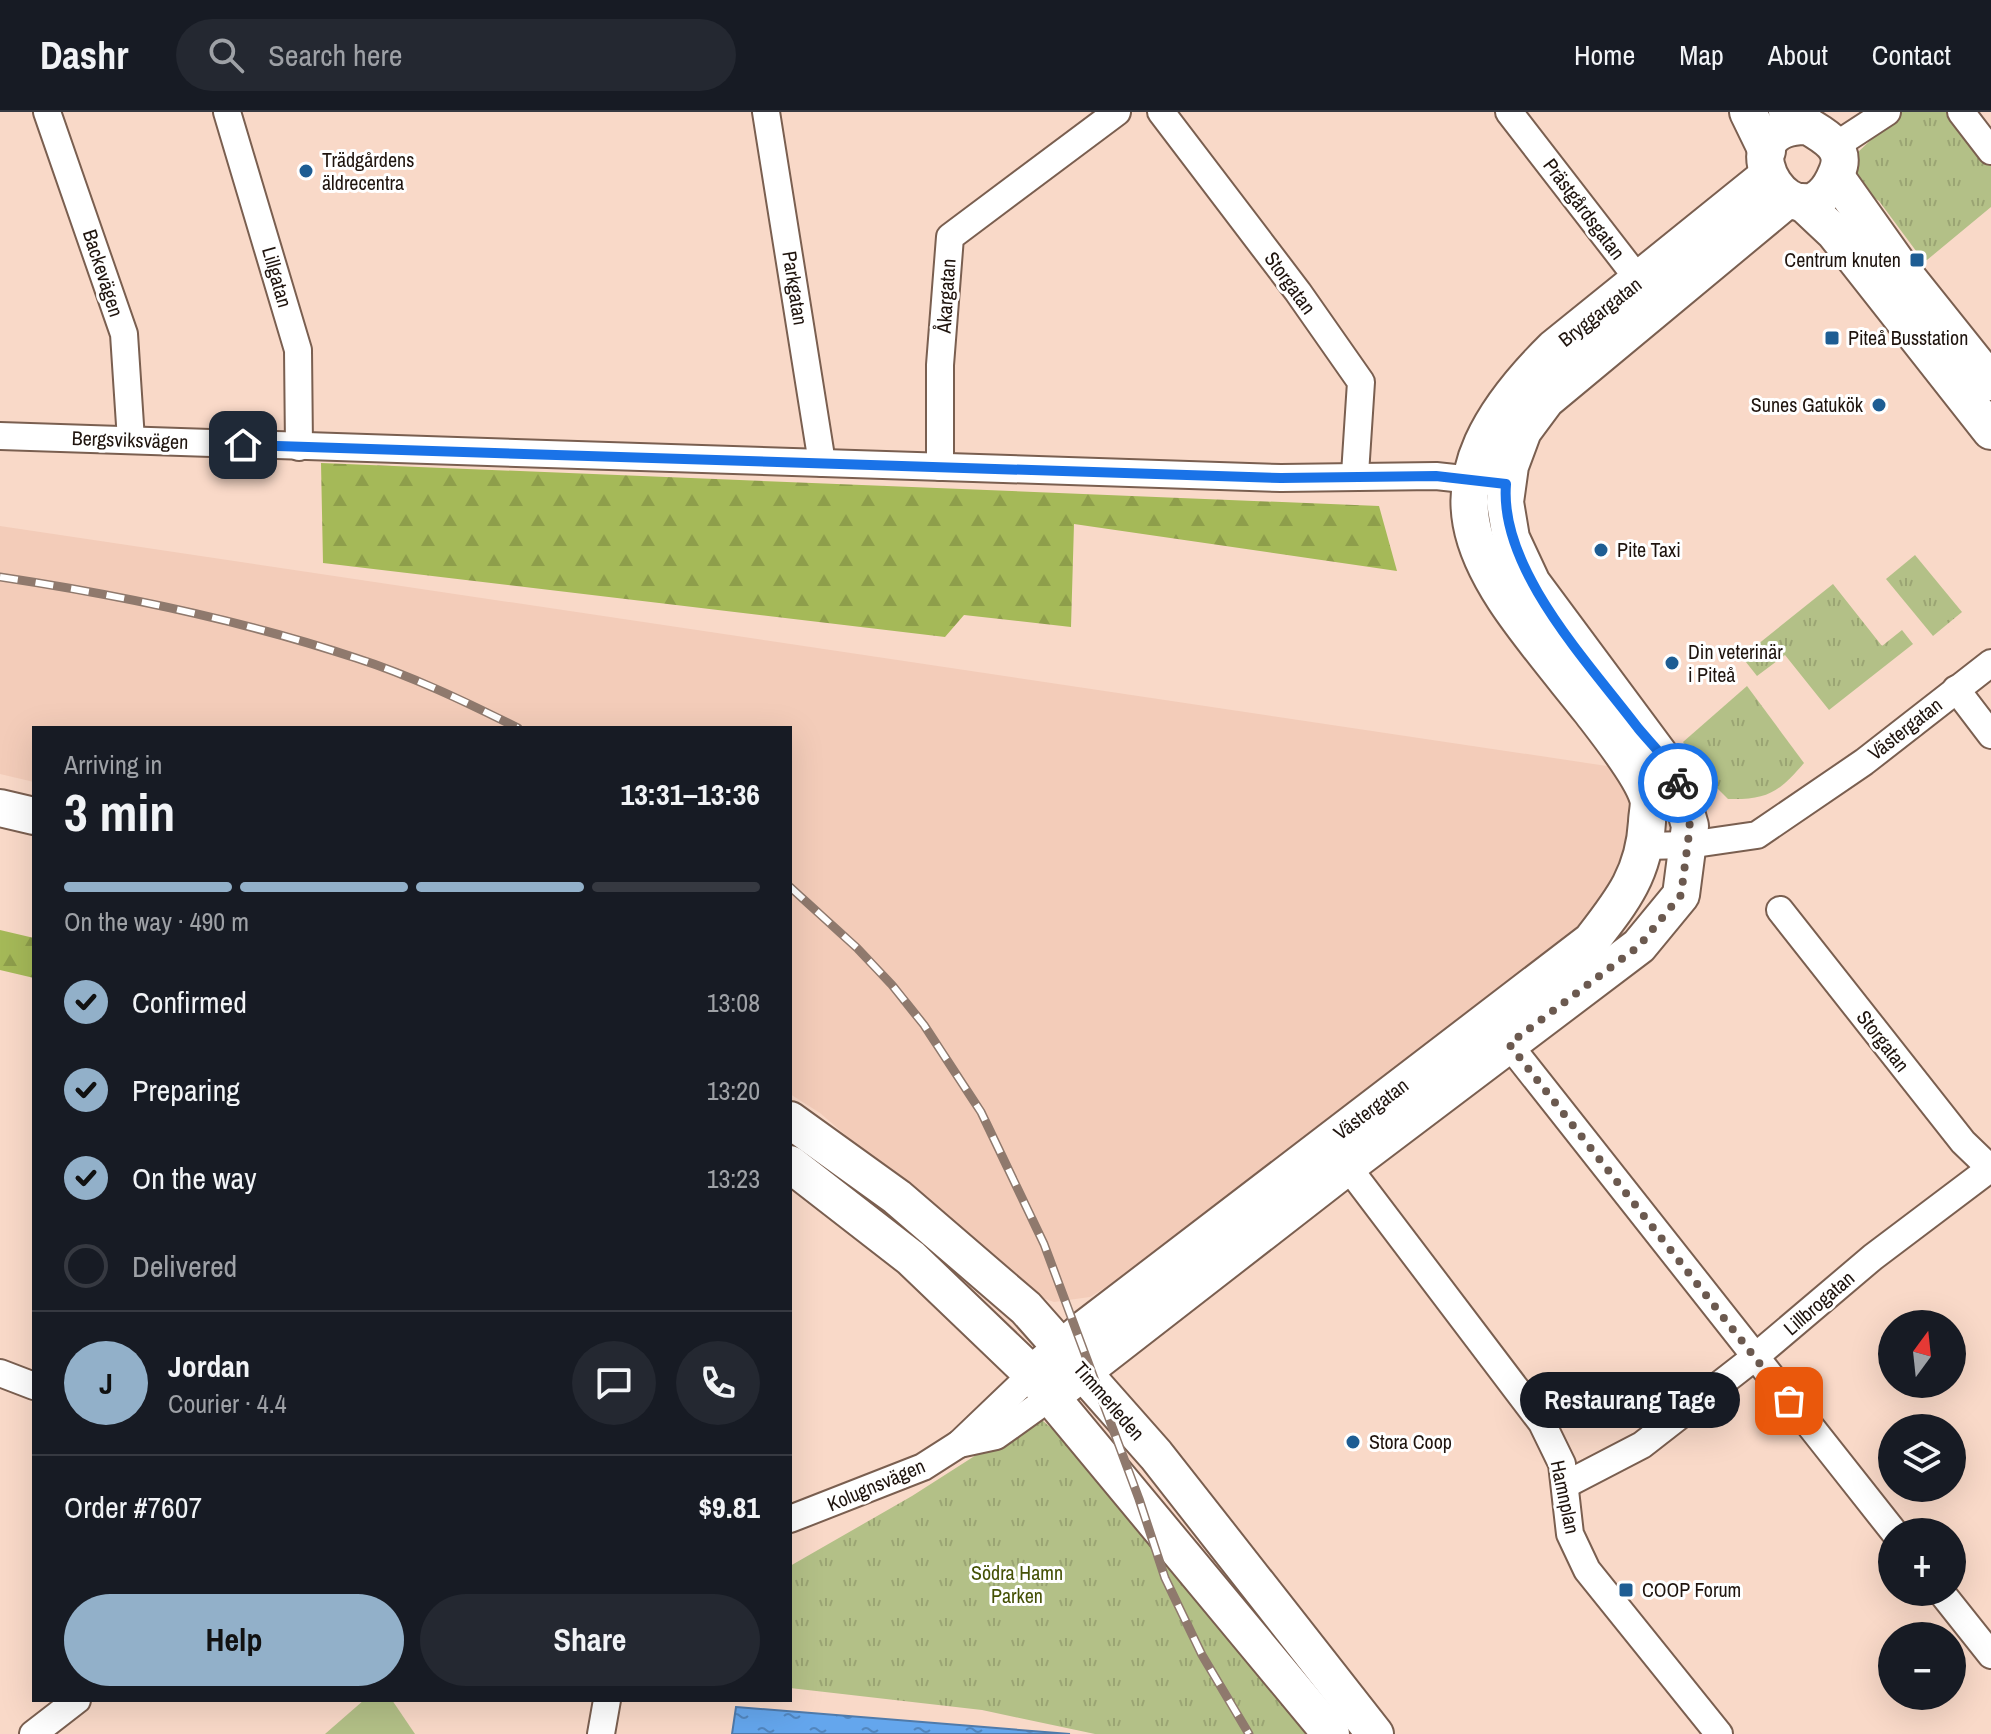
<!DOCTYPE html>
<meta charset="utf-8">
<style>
body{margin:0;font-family:"Archivo Narrow",sans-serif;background:#242831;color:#f1f3f6;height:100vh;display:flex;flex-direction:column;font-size:30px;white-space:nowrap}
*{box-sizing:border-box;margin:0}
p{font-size:26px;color:#9ea1a6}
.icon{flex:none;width:44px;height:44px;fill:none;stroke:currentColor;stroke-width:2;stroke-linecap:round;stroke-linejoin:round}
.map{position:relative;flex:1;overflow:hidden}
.drawer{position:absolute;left:32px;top:614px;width:760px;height:976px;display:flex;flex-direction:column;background:#171b24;border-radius:0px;box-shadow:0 8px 32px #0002}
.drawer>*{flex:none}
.needle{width:52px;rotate:15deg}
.tools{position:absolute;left:1878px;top:1198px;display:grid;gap:16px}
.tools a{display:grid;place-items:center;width:88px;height:88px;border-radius:50%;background:#171b24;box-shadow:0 8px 32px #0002;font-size:40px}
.pin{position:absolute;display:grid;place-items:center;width:68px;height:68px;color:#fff;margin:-34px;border-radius:16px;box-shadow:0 4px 12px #0006}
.courier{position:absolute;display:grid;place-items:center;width:80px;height:80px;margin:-40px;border:6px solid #1a73e8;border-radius:50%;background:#fff;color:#222;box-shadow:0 2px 10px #0007}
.bubble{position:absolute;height:56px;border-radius:28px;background:#171b24;box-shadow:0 8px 32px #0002;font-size:26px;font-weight:800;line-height:56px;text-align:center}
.headline em{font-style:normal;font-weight:800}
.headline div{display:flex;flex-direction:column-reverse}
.headline{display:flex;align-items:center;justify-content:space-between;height:136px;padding:0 32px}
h1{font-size:52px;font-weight:800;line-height:60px}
.bar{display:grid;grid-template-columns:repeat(4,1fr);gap:12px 8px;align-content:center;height:96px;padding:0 32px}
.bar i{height:10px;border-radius:6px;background:#363941}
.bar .active{background:#92b0c9}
.bar p{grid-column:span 4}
.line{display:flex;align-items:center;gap:20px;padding:0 32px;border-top:2px solid #363941}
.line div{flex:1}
.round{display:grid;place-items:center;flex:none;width:84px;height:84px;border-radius:42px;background:#242831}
ol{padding:0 32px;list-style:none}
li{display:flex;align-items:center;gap:24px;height:88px}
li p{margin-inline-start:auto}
li .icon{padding:8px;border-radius:50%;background:#92b0c9;color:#111;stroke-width:4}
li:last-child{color:#9ea1a6}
li i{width:44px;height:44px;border:4px solid #363941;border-radius:50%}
.primary-button{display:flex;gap:16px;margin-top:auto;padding:16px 32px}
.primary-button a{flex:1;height:92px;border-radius:48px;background:#92b0c9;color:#111;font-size:32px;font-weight:800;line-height:92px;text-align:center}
.primary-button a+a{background:#242831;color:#f1f3f6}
header{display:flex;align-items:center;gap:48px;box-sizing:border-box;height:112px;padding:0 40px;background:#171b24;border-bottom:2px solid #363941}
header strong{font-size:38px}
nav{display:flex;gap:44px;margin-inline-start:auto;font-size:28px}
.search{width:560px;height:72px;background:#242831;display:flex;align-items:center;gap:20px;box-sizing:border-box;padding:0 28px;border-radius:44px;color:#9ea1a6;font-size:30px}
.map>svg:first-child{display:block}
</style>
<header>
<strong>Dashr</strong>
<div class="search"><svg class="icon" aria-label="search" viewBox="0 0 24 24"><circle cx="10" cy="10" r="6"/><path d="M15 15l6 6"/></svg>Search here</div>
<nav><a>Home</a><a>Map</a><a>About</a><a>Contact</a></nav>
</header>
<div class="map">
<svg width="1991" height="1622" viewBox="0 0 1991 1622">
<defs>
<pattern id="forest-firs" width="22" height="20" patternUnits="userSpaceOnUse" patternTransform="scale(2)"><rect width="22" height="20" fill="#a5b958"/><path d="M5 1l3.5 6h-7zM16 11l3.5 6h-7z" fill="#8e9e4b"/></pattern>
<pattern id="park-tufts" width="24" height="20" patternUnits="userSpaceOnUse" patternTransform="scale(2)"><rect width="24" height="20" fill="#b3c087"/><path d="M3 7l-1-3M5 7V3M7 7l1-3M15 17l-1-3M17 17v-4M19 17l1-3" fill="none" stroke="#9aa473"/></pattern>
<pattern id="water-ripples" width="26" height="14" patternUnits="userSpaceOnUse" patternTransform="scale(2)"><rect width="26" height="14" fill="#64a6ed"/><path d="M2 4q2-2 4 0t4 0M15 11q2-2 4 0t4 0" fill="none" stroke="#5286be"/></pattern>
</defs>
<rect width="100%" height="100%" fill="#f9d9c8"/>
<polygon fill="#f3ccb9" points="0,414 1627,657 1635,735 1587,813 1135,1157 1090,1185 1054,1190 1028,1181 820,1001 790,982 790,616 34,616 34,670 0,662"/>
<polygon fill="#b3c087" points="364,1588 392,1588 415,1622 325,1622"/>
<g fill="url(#forest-firs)">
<polygon points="321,351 1379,394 1397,459 1074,412 1071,515 964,503 945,525 323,451"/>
<polygon points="0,818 34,826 34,866 0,858"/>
</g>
<g fill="url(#park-tufts)">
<polygon points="1900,0 1953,0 1991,45 1991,95 1927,148 1922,147 1879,89 1866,80 1856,60 1855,43"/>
<polygon points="1915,443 1962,500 1933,524 1886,467"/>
<polygon points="1833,472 1882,534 1902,518 1913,532 1829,598 1785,543 1757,564 1742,545"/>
<path d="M1747 574 1804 651C1779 680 1768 688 1728 687L1712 671 1683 630Z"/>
<polygon points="1037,1304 1066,1328 1311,1622 1095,1622 982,1598 790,1576 790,1454 912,1384"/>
</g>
<polygon fill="url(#water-ripples)" stroke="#4f7aaa" stroke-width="2" points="736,1595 1070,1622 732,1622"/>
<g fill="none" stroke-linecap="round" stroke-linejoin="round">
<defs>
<g id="street">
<polyline points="47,0 124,222 131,328"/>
<polyline points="227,0 298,238 299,335"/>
<polyline points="766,0 822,351"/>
<polyline points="1161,0 1298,180 1361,270 1355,362"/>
<polyline points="1509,0 1649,181"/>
<polyline points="1961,0 1991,39"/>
<polyline points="1835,34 1887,0"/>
<polyline points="0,324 1281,366 1436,364 1491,370"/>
<polyline points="940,355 940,253 950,125 1117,0"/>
<polyline points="1956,577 1991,623"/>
<polyline points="1645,734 1688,733 1757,723 1864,650 1991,551"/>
<polyline points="1780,798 1963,1030 1991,1057"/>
<polyline points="1499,920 1894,1420"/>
<polyline points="1338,1042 1542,1311 1562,1352 1570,1422 1587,1458 1719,1622"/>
<polyline points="0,1261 34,1274"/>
<polyline points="959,1332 996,1324 1052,1284"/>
<polyline points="1565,1373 1642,1333 1755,1245 1873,1145 1991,1056"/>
<polyline points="790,1407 923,1355 959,1332 1032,1262"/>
<polyline points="1941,1480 1991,1543"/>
<polyline points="33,1622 77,1588"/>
<polyline points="601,1622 607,1588"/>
</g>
<g id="secondary">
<polyline points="1748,0 1767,39"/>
<path d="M1787 0C1805 17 1851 27 1837 60 1802 149 1715 17 1804 14"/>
<polyline points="1836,65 1907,165 1991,270"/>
<polyline points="1802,90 1835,121 1991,319"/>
<polyline points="0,696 34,704"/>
<polyline points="790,1008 897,1085 1026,1196 1156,1343 1375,1622"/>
<polyline points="790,1052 911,1146 1032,1262 1331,1622"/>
<path d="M1032 1262 1087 1215 1591 829C1622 789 1644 762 1647 710 1647 703 1650 693 1648 686 1641 662 1607 620 1591 599 1483 463 1400 388 1554 236L1767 64"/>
<polyline points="1052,1284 1348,1054 1639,834 1681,783 1690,714 1676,665 1532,471 1511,426 1505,390 1510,354 1523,319 1546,288 1788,87"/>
</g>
</defs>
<use href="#street" stroke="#7a5f50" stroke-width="30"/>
<use href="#secondary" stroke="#7a5f50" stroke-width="40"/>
<use href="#street" stroke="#fff" stroke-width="26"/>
<use href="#secondary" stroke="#fff" stroke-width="36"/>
<defs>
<g id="rail">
<path d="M0 465C120 483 241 508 356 546 412 564 466 590 518 616"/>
<polyline points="790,775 857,836 892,873 924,913 981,1000 1044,1132 1139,1387 1165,1466 1202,1543 1249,1622"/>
</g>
</defs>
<use href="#rail" stroke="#8f796d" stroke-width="9"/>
<use href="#rail" stroke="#fff" stroke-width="6" stroke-dasharray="18" stroke-linecap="butt"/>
</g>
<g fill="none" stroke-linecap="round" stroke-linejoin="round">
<polyline stroke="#6b594f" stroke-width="8" stroke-dasharray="0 14.4" points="1678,671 1690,714 1681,783 1639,834 1509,932 1789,1289"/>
<path stroke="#1a73e8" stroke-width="10" d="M243 333 1281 366 1436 364 1506 372C1499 457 1588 550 1638 616 1651 632 1672 651 1678 671"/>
</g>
<g fill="#1e5d93" stroke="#fff" stroke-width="3">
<circle cx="306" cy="59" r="8"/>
<rect x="1909" y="140" width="16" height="16" rx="4"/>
<rect x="1824" y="218" width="16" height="16" rx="4"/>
<circle cx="1879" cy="293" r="8"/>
<circle cx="1601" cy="438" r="8"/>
<circle cx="1672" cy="551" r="8"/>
<circle cx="1353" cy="1330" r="8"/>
<rect x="1618" y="1470" width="16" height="16" rx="4"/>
</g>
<g text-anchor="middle" stroke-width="6" stroke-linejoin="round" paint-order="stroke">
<g font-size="20" fill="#1f140e" stroke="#fff" text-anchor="start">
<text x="322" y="55">Trädgårdens<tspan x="322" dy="23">äldrecentra</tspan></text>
<text x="1901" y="155" text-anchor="end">Centrum knuten</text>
<text x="1848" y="233">Piteå Busstation</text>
<text x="1863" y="300" text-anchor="end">Sunes Gatukök</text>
<text x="1617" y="445">Pite Taxi</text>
<text x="1688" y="547">Din veterinär<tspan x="1688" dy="23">i Piteå</tspan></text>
<text x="1369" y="1337">Stora Coop</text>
<text x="1642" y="1485">COOP Forum</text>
</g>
<g font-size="20" fill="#1f140e" stroke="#fff">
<text transform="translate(1584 97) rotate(53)" y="7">Prästgårdsgatan</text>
<text transform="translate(103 161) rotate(72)" y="7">Backevägen</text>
<text transform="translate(277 165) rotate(74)" y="7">Lillgatan</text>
<text transform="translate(1290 171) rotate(54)" y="7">Storgatan</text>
<text transform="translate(795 176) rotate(81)" y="7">Parkgatan</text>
<text transform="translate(946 184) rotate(-86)" y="7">Åkargatan</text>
<text transform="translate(1600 200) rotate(-38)" y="7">Bryggargatan</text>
<text transform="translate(130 328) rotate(2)" y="7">Bergsviksvägen</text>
<text transform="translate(1905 617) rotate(-38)" y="7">Västergatan</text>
<text transform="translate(1883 929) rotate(52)" y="7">Storgatan</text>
<text transform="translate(1371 997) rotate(-37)" y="7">Västergatan</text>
<text transform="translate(1819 1191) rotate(-41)" y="7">Lillbrogatan</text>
<text transform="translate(1109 1289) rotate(49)" y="7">Timmerleden</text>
<text transform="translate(876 1373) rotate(-23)" y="7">Kolugnsvägen</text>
<text transform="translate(1565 1385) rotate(78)" y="7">Hamnplan</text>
</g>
<g font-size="20" fill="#455105" stroke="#fff">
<text x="1017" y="1468">Södra Hamn<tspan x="1017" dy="23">Parken</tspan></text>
</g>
</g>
</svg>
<div class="tools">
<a><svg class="needle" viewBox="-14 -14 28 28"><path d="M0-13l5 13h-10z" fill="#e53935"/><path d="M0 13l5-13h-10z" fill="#9ea1a6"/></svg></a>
<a><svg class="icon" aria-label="layers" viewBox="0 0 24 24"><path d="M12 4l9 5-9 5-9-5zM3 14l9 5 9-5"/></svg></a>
<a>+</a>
<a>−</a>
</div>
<div class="pin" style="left:1789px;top:1289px;background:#ea580c"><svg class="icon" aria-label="bag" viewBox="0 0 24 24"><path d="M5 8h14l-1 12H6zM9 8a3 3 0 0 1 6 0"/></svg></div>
<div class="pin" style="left:243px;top:333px;background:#1f2937"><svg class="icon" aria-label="home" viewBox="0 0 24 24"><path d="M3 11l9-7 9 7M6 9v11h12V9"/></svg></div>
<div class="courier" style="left:1678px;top:671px"><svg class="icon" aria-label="bike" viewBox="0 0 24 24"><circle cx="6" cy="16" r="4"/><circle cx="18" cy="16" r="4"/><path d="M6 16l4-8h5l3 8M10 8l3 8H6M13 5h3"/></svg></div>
<div class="bubble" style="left:1520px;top:1260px;width:220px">Restaurang Tage</div>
<section class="drawer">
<div class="headline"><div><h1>3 min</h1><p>Arriving in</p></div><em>13:31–13:36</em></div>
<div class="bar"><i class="active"></i><i class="active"></i><i class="active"></i><i></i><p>On the way · 490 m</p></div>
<ol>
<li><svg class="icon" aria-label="check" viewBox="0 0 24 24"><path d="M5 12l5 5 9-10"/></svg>Confirmed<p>13:08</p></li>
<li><svg class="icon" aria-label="check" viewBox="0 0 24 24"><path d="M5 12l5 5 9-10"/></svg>Preparing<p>13:20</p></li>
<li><svg class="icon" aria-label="check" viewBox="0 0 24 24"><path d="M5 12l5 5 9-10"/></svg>On the way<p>13:23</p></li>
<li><i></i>Delivered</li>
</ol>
<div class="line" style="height:144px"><b class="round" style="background:#92b0c9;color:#111">J</b><div><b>Jordan</b><p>Courier · 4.4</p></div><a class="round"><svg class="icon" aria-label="chat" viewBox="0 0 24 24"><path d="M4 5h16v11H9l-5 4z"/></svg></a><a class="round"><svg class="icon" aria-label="phone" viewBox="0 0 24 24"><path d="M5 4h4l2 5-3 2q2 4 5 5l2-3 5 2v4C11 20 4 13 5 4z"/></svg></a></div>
<div class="line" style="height:104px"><div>Order #7607</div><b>$9.81</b></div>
<div class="primary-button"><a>Help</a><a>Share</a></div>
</section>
</div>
